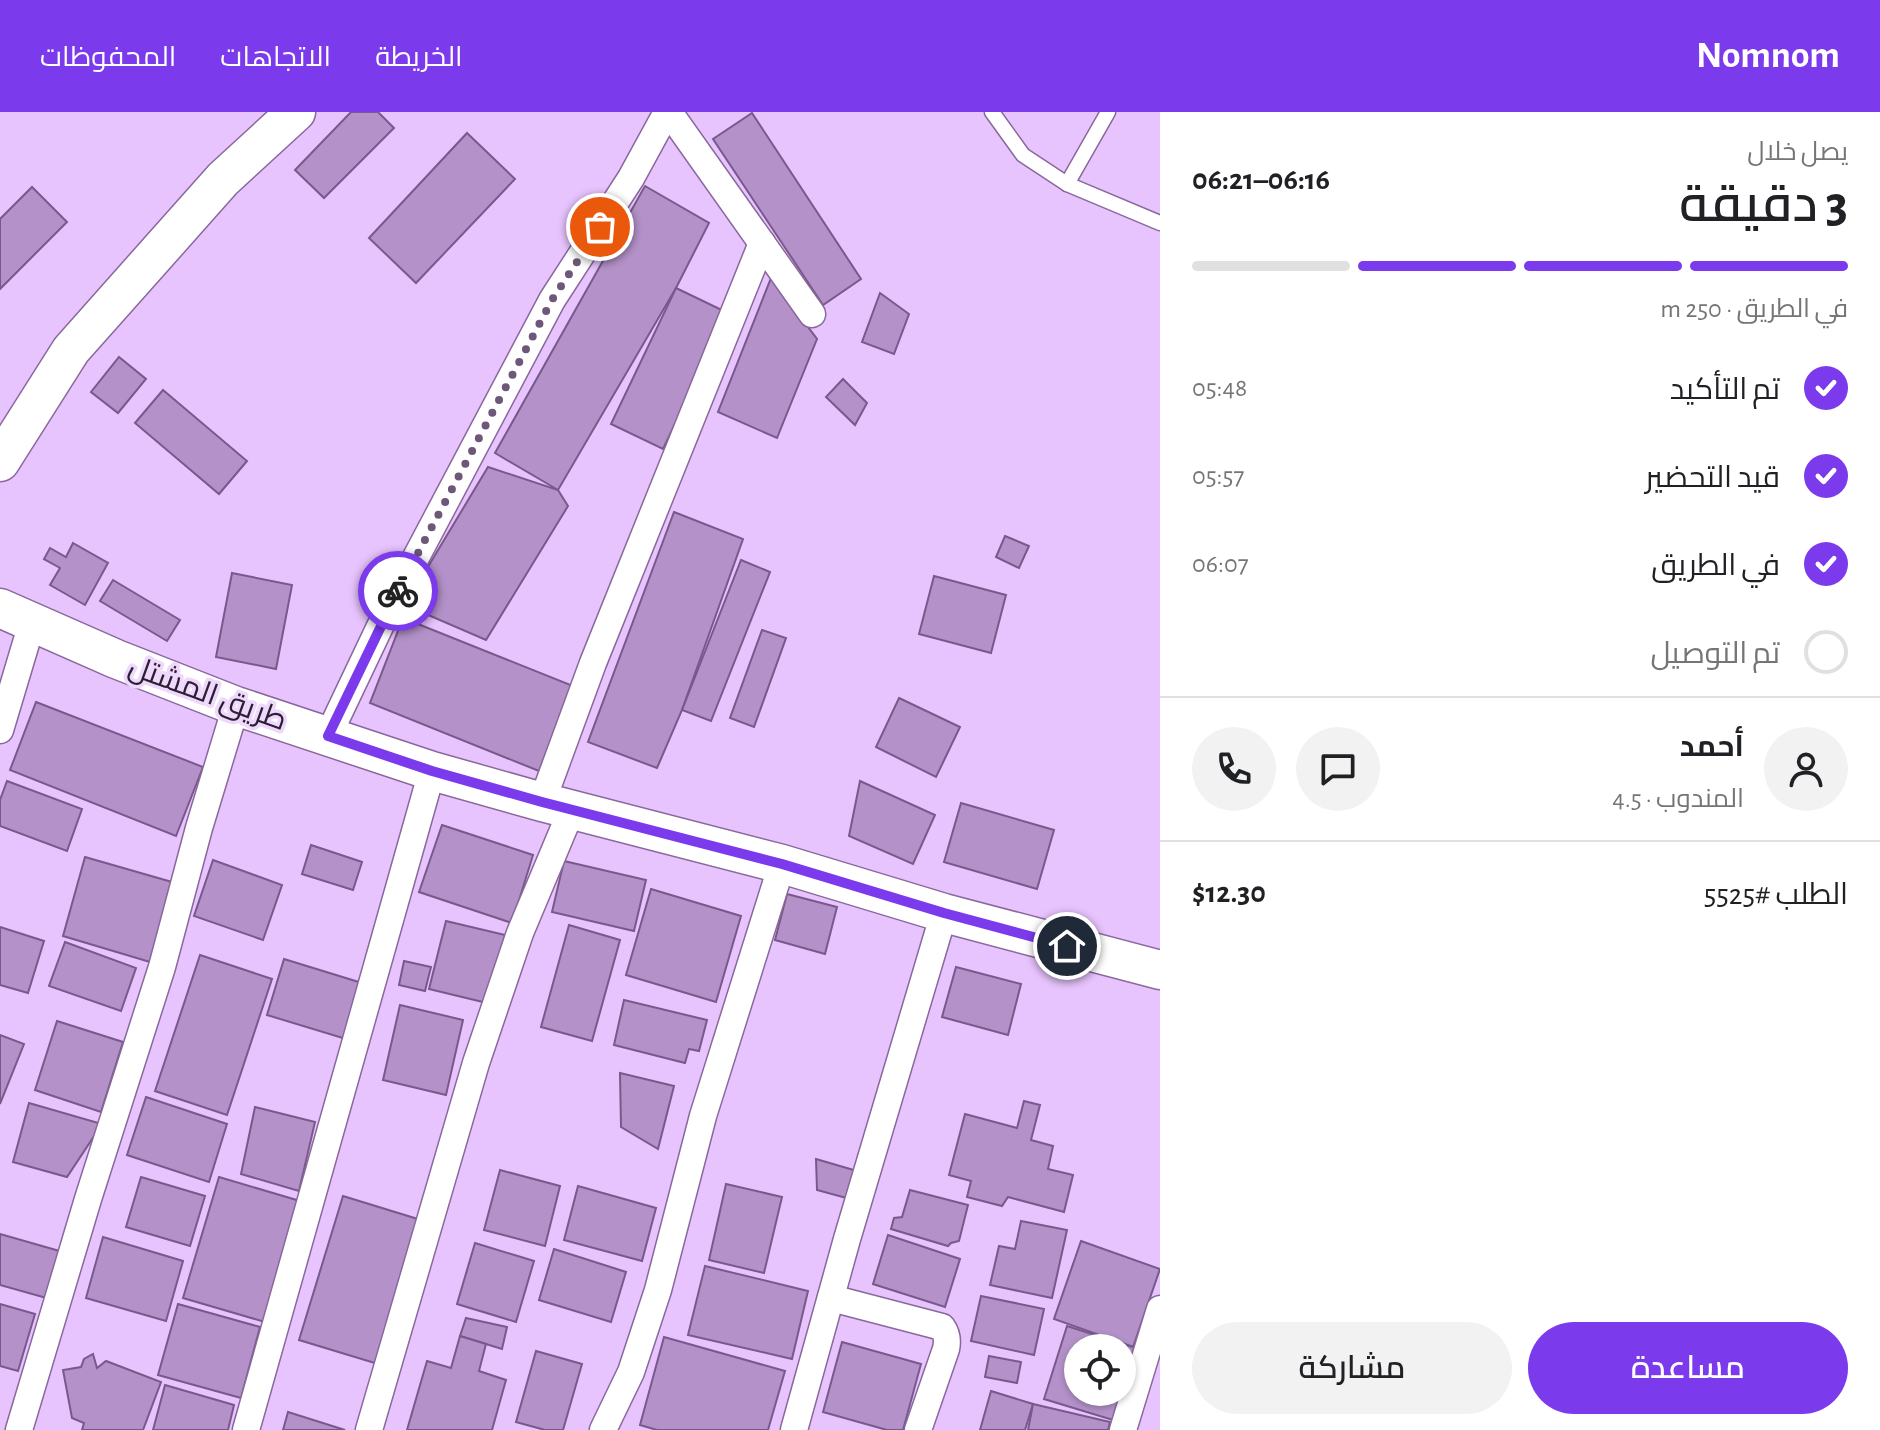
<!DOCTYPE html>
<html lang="ar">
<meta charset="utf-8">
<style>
body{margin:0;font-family:"Alegreya Sans",Cairo,sans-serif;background:#f2f2f2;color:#202124;direction:rtl;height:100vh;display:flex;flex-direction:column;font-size:30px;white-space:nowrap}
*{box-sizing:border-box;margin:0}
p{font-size:26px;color:#757577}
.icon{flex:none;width:44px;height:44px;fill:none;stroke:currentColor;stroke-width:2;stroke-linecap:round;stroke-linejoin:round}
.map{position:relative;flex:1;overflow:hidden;direction:ltr}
.panel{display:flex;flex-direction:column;background:#fff;width:720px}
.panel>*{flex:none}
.fabs{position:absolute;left:1064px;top:1222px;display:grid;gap:16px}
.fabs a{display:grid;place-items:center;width:72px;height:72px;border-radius:50%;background:#fff;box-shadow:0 2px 6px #0004;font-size:40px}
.pin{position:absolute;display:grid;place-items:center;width:68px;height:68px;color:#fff;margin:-34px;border:4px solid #fff;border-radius:50%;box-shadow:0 2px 8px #0007}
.courier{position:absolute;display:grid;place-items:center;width:80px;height:80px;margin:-40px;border:6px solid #7c3aed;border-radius:50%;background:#fff;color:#222;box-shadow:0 2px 10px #0007}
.head em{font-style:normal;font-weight:600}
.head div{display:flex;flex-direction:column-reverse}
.head{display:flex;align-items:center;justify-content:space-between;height:136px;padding:0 32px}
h1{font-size:52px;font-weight:600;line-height:60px}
.bar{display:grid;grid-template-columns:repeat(4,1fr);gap:12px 8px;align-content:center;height:96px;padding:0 32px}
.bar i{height:10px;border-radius:6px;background:#e0e0e0}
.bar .selected{background:#7c3aed}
.bar p{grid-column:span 4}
.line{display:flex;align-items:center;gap:20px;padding:0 32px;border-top:2px solid #e0e0e0}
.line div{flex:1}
.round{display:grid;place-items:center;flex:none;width:84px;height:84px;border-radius:42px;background:#f2f2f2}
ol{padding:0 32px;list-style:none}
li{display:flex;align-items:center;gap:24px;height:88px}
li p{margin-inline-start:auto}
li .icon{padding:8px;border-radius:50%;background:#7c3aed;color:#fff;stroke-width:4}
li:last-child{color:#757577}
li i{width:44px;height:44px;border:4px solid #e0e0e0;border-radius:50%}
.button{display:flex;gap:16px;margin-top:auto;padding:16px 32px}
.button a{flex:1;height:92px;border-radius:48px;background:#7c3aed;color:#fff;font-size:32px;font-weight:600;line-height:92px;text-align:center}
.button a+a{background:#f2f2f2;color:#202124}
header{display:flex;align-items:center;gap:48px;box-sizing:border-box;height:112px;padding:0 40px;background:#7c3aed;color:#fff}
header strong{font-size:38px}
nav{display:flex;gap:44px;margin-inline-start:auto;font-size:28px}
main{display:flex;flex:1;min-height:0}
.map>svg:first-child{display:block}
</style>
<header>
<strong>Nomnom</strong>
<nav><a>الخريطة</a><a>الاتجاهات</a><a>المحفوظات</a></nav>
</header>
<main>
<section class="panel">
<div class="head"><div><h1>3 دقيقة</h1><p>يصل خلال</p></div><em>06:16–06:21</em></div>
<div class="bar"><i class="selected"></i><i class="selected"></i><i class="selected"></i><i></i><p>في الطريق · 250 m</p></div>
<ol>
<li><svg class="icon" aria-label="check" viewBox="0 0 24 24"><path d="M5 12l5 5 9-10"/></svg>تم التأكيد<p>05:48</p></li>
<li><svg class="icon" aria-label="check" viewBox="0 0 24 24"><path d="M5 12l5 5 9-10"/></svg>قيد التحضير<p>05:57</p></li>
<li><svg class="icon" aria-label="check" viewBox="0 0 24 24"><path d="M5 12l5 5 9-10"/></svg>في الطريق<p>06:07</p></li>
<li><i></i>تم التوصيل</li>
</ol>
<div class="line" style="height:144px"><a class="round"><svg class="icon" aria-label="person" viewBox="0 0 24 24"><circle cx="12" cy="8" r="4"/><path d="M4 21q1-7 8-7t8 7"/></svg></a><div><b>أحمد</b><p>المندوب · 4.5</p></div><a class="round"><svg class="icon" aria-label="chat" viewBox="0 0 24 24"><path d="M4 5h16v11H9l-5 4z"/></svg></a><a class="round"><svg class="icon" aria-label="phone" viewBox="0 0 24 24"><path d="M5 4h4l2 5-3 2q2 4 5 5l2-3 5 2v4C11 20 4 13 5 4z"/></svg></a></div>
<div class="line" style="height:104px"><div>الطلب #5525</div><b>$12.30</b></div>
<div class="button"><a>مساعدة</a><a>مشاركة</a></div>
</section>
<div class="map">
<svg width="1160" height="1318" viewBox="0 0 1160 1318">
<rect width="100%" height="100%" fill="#e8c4fe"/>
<g fill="#b492c9" stroke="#79598c" stroke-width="2" fill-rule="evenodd">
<polygon points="351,0 378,0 394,16 324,86 295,58"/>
<polygon points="752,1 861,167 823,193 713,27"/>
<polygon points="467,21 515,67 416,171 369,126"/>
<polygon points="645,74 709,111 676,176 558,378 495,341"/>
<polygon points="32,75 67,110 0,177 0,107"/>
<polygon points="771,166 817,227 777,326 718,300"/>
<polygon points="676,176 728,201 663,337 611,312"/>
<polygon points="880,181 909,202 894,242 862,230"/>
<polygon points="119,245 146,267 118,301 91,280"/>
<polygon points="843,267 867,291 855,313 826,285"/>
<polygon points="163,278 247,349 219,382 135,311"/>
<polygon points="488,355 558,378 568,394 486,528 405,493"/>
<polygon points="674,400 743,427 682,598 657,656 588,630"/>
<polygon points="1005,424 1029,434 1019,456 996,445"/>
<polygon points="73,431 108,451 85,493 50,473 60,456 44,447 50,436 66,445"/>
<polygon points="741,448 770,460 711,609 682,598"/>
<polygon points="232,461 292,473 276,557 216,545"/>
<polygon points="934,464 1006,483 991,541 919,522"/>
<polygon points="113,468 180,508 167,529 100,489"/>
<polygon points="403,506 573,574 539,659 370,591"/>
<polygon points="762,518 786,526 754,615 730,606"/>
<polygon points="899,586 960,615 936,665 876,635"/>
<polygon points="36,590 203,655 176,724 10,658"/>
<polygon points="7,669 82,697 67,739 0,714 0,688"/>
<polygon points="860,669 935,703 913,752 849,724"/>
<polygon points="961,691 1054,718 1037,777 944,750"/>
<polygon points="442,713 533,743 512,811 419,780"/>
<polygon points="311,733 362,750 353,778 302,762"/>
<polygon points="85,745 172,770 150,850 63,824"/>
<polygon points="213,748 282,773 263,828 194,804"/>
<polygon points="564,749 646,768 634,819 552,800"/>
<polygon points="651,777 741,804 716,890 626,863"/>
<polygon points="787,782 837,795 825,842 775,828"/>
<polygon points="446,809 505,823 487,891 429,877"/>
<polygon points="569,813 620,828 592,929 541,915"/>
<polygon points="0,815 44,829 28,881 0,873"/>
<polygon points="65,830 136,856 121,899 49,874"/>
<polygon points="200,843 272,867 227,1003 155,979"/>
<polygon points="284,847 362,871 346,927 267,903"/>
<polygon points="404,849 431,855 425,879 399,873"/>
<polygon points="956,855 1021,872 1008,923 942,905"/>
<polygon points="624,888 707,908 699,939 689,937 685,951 614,933"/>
<polygon points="400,893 463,908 446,983 383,968"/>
<polygon points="57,909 123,930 101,1000 35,978"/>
<polygon points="0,923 24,932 0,992"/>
<polygon points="620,961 674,974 658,1037 621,1015"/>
<polygon points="146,985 227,1012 209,1070 127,1043"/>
<polygon points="1024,989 1040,993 1031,1028 1053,1034 1048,1057 1073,1063 1064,1100 1008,1085 1002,1094 967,1085 971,1069 949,1063 965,1002 1017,1016"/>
<polygon points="29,991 102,1012 67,1065 13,1050"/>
<polygon points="255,995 315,1010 299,1079 241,1062"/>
<polygon points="816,1047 857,1059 850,1087 817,1078"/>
<polygon points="500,1058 560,1074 545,1134 484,1118"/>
<polygon points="141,1065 205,1084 190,1134 126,1115"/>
<polygon points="219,1065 300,1089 265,1210 183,1186"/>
<polygon points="726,1072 782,1085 764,1161 709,1148"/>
<polygon points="578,1074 656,1096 642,1149 564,1128"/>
<polygon points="910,1078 968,1093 959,1129 951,1131 948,1134 891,1117 894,1106 902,1105"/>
<polygon points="343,1084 421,1108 378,1252 299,1228"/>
<polygon points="1021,1109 1067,1118 1052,1186 990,1173 999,1134 1015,1137"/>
<polygon points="0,1122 63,1140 50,1187 0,1173"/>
<polygon points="888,1123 960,1147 945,1195 873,1172"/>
<polygon points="103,1125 183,1149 166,1209 86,1186"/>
<polygon points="1081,1129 1160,1157 1133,1235 1054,1207"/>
<polygon points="475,1131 534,1149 516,1210 457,1192"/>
<polygon points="554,1137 626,1160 611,1210 539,1188"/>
<polygon points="705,1154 808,1179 792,1247 688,1223"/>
<polygon points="981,1184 1044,1197 1034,1243 971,1229"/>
<polygon points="0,1192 35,1202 18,1259 0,1254"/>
<polygon points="178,1192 260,1215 241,1286 158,1263"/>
<polygon points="466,1206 507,1215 502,1237 460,1224"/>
<path d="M1067 1214 1136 1236 1113 1308 1044 1287ZM1078 1236H1122V1280H1078Z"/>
<polygon points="460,1224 486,1232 479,1259 506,1268 492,1318 407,1318 427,1249 451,1256"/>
<polygon points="664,1225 785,1259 768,1318 657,1318 640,1313"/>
<polygon points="842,1230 921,1252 903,1318 887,1318 823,1300"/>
<polygon points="536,1239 582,1252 563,1318 545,1318 516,1310"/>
<polygon points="93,1242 97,1256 106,1249 161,1270 143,1318 82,1318 84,1311 72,1306 63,1258 81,1255 84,1247"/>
<polygon points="989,1244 1021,1250 1017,1271 985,1265"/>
<polygon points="165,1273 234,1293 228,1318 153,1318"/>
<polygon points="991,1279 1033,1292 1025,1318 980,1318"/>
<polygon points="1033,1292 1110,1310 1108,1318 1028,1318"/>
<polygon points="288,1300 345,1318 283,1318"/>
</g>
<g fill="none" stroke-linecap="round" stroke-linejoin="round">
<defs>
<g id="lane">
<polyline points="992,0 1023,43 1067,72 1160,111"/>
<polyline points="1067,72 1108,0"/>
</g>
<g id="street">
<polyline points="669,0 812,202"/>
<polyline points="0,618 32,511"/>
<polyline points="328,624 385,504 552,188 631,66 667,0"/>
<polyline points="542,690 593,551 762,131"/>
<path d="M831 1186 942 1215C947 1222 948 1228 946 1237L918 1318"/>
<polyline points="19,1318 88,1087 162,855 199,716 236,594"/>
<polyline points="246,1318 432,659"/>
<polyline points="369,1318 476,951 520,821 572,697"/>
<polyline points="603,1318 631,1260 658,1178 703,1004 782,752"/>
<polyline points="794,1318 847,1127 944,801"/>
<polyline points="1123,1318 1160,1197"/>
</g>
<g id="secondary">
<polyline points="0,350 71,238 223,67 296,0"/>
<polyline points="0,496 116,547 236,594 432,659 542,690 782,752 944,801 1160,858"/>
</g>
</defs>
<use href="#lane" stroke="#89689c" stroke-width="17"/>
<use href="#street" stroke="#89689c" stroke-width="29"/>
<use href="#secondary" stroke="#89689c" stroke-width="41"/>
<use href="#lane" stroke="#fff" stroke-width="14"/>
<use href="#street" stroke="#fff" stroke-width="26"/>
<use href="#secondary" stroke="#fff" stroke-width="38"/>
</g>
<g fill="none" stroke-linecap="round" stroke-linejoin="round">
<polyline stroke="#6d587a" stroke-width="8" stroke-dasharray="0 14.4" points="398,479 552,188 600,115"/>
<polyline stroke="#7c3aed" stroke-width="10" points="398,479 328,624 432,659 542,690 782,752 944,801 1067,834"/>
</g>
<g text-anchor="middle" stroke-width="7" stroke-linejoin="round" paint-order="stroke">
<g font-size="30" fill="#2b1e33" stroke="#eed8fb">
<text transform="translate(208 581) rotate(20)" y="10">طريق المشتل</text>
</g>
</g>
</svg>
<div class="fabs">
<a><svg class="icon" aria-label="locate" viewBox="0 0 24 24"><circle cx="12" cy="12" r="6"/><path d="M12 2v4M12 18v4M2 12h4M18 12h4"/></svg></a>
</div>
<div class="pin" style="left:600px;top:115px;background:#ea580c"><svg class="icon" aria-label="bag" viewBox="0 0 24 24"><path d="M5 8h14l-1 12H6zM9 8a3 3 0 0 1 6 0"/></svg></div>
<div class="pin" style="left:1067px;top:834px;background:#1f2937"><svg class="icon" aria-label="home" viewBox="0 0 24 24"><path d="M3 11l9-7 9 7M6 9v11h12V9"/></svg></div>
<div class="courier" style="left:398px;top:479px"><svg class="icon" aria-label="bike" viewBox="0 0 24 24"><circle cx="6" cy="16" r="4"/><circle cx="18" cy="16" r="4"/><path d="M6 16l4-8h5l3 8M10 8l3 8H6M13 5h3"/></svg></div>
</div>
</main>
